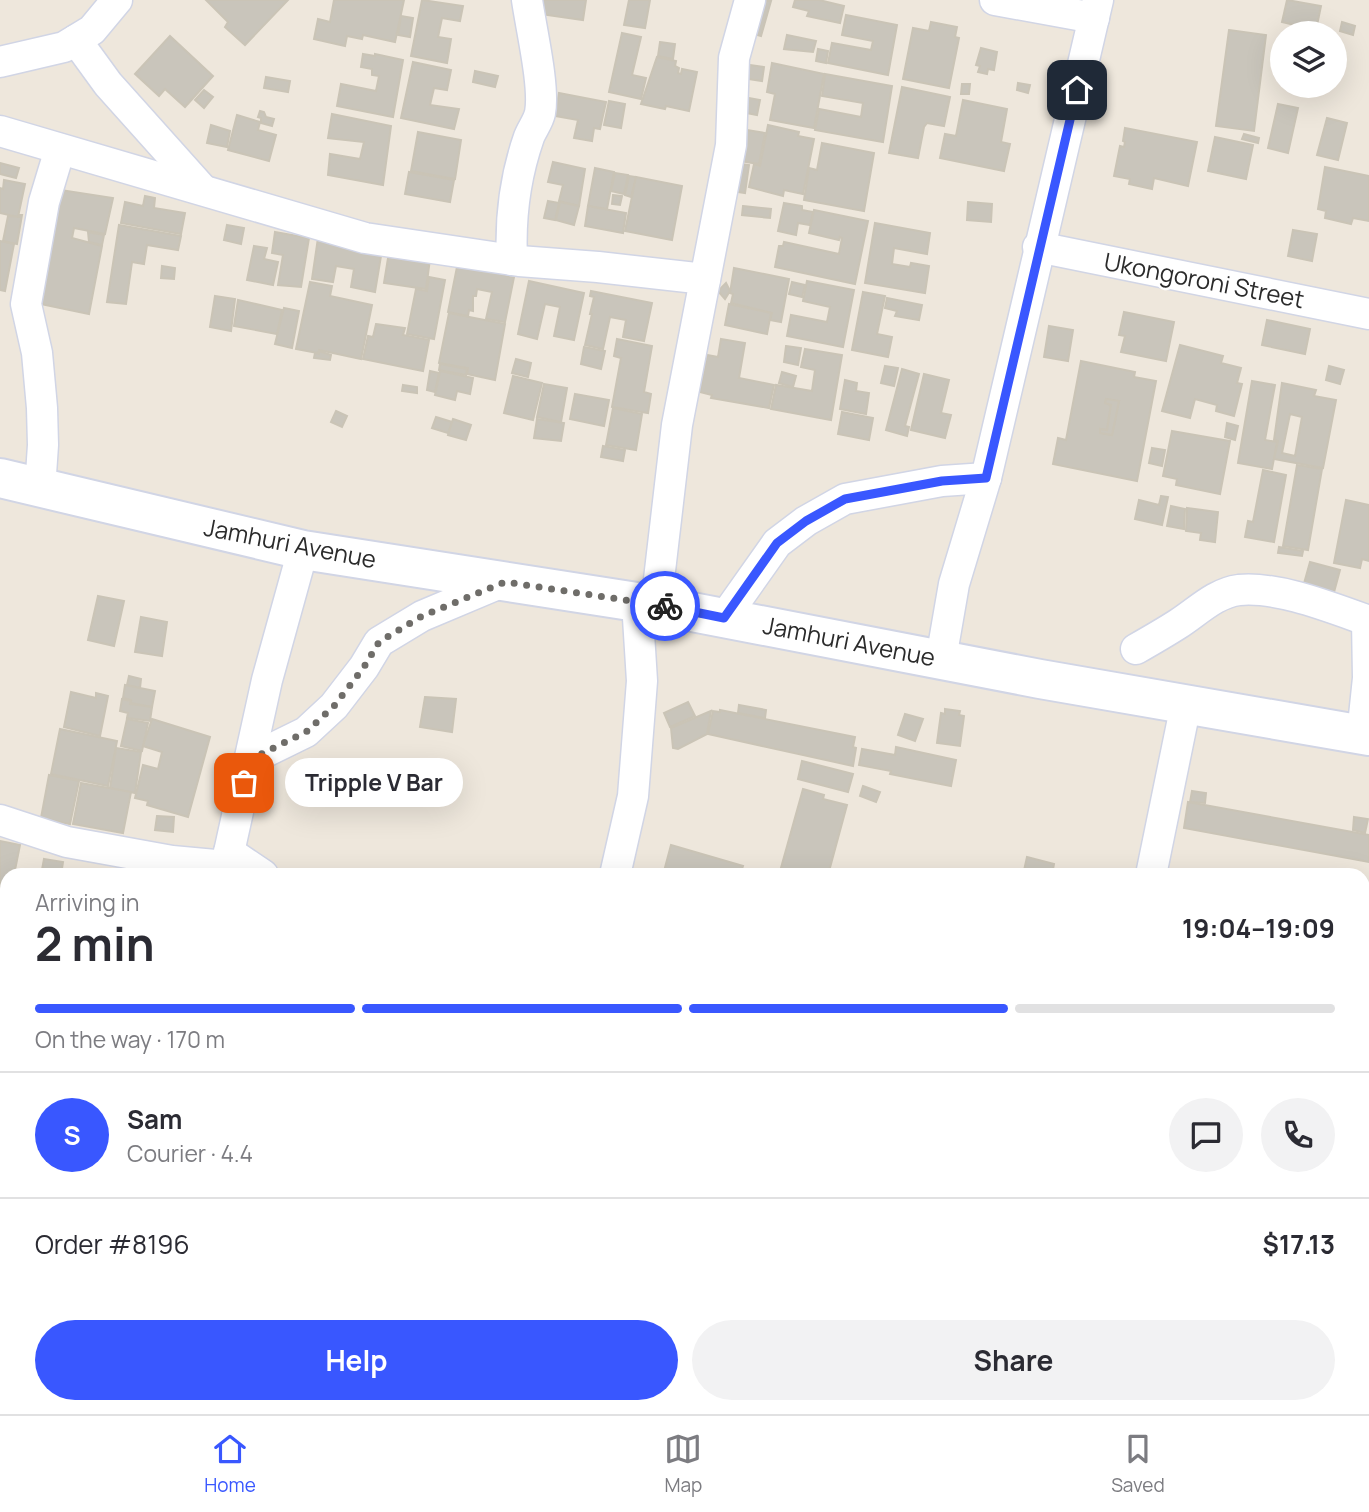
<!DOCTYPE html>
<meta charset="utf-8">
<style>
body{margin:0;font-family:Manrope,sans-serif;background:#f2f2f3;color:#2b2b33;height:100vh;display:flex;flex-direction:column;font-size:26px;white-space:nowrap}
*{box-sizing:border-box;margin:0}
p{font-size:23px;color:#7c7c81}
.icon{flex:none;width:38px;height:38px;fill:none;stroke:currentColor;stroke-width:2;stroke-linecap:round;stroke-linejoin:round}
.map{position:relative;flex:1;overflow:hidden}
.details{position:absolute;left:0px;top:868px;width:1370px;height:546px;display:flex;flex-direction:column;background:#fff;border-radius:21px 21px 0 0;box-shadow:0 7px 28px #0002}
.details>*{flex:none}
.controls{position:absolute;left:1270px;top:21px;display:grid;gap:14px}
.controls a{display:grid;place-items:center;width:77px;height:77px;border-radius:50%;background:#fff;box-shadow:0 7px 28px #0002;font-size:35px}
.pin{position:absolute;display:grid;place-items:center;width:60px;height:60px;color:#fff;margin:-30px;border-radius:14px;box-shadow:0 4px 10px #0006}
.courier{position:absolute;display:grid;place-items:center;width:70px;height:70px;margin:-35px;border:5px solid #3957ff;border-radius:50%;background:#fff;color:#222;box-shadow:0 2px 9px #0007}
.bubble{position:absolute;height:49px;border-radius:24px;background:#fff;box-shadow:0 7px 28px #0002;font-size:23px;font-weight:700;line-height:49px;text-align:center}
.summary em{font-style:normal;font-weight:700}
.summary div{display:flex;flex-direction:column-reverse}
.summary{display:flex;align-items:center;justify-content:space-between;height:119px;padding:0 35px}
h1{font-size:46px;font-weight:700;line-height:52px}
.bar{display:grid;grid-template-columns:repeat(4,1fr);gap:10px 7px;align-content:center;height:84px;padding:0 35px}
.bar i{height:9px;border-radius:5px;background:#e1e1e2}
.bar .on{background:#3957ff}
.bar p{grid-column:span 4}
.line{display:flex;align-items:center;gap:18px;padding:0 35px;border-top:2px solid #e1e1e2}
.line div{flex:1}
.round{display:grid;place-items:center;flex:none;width:74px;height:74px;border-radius:37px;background:#f2f2f3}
.button{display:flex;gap:14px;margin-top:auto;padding:14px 35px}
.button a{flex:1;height:80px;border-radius:42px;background:#3957ff;color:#fff;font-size:28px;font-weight:700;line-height:80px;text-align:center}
.button a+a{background:#f2f2f3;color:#2b2b33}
.tabs{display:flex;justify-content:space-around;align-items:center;height:98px;border-top:2px solid #e1e1e2;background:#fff;font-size:19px;color:#7c7c81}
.tabs a{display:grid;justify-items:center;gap:4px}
.tabs .on{color:#3957ff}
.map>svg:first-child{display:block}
</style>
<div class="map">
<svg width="1369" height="1414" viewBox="0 0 1369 1414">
<rect width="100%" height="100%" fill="#eee7dc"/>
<g fill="#c9c5bb" stroke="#cac4b6" stroke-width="2" fill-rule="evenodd">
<polygon points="206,0 288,0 245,45 225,27 228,22"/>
<polygon points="334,0 404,0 395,42 363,35 362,39 347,36 345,46 314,39 318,19 330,22"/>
<polygon points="422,0 463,6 460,21 442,18 438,37 451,39 447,63 411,56"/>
<polygon points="543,0 586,0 583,20 540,14"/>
<polygon points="629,0 650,0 645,28 624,25"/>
<polygon points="752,0 771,1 761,36 743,31"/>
<polygon points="795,0 819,0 844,6 840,23 807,16 809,11 793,7"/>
<polygon points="1287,0 1321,6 1316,30 1282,22"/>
<polygon points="846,15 897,25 888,75 828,63 832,43 871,50 873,41 842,35"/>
<polygon points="401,16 413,18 410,37 398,35"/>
<polygon points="931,22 957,27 955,37 959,38 949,88 903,79 913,28 929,31"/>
<polygon points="1342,22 1355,26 1353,35 1340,31"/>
<polygon points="1229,30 1266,35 1254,131 1216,126"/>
<polygon points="622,33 641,37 632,75 646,78 641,99 609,92"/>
<polygon points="787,35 816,41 813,52 784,49"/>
<polygon points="170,36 213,76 185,107 165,89 159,96 135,74"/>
<polygon points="660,42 675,44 673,59 658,56"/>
<polygon points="981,48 997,52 994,70 988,69 987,74 978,72 980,66 976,65"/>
<polygon points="818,49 828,51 826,63 816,61"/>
<polygon points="363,54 375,56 375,54 403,60 393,117 337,106 341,84 376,91 379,76 372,75 372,69 361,67"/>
<polygon points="657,57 676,61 675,66 679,68 678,73 681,74 682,69 697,72 689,111 666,106 665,109 641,104"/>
<polygon points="413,62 451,70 447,90 434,88 430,105 459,109 454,129 401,118"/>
<polygon points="772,63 824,74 814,128 770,120 775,94 767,92"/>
<polygon points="750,65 764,67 762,81 748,79"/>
<polygon points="475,71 498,76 495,87 473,82"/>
<polygon points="825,74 892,86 883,142 815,130 819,109 861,117 863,103 822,96"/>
<polygon points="266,77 290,81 288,92 264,88"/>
<polygon points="1018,83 1030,85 1028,93 1017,90"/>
<polygon points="962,84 970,84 969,94 961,94"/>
<polygon points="902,87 950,97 944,126 927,123 924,127 918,158 889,153"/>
<polygon points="204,90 213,97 204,108 195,100"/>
<polygon points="559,93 606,102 600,129 594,128 592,141 574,138 578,120 555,116"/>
<polygon points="738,96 760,100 757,115 736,111"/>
<polygon points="963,100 1007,109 1001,142 1010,144 1004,171 940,158 945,134 956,136"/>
<polygon points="609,101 625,104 621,128 604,125"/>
<polygon points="1278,104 1298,108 1288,153 1268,148"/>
<polygon points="260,111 264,112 266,117 274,119 272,126 261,123 261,118 258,117"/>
<polygon points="332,114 391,126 383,185 328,175 330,154 360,159 364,142 328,138"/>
<polygon points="237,115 260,122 258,130 276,135 269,161 228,150"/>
<polygon points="1327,118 1347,123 1338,160 1317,155"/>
<polygon points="211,125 230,131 227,147 207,143"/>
<polygon points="768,125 799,132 798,136 814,139 803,194 784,190 783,196 749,187 754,164 760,166"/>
<polygon points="1125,128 1197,142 1188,186 1154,178 1152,189 1129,184 1130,179 1114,176 1120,146 1124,147 1125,142 1123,141"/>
<polygon points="747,130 765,133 759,164 734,160 745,141"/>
<polygon points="418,132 461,140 455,179 411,171"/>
<polygon points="1244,134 1259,138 1258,143 1242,139"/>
<polygon points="1215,137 1253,145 1246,179 1208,171"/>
<polygon points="822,143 874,153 864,211 804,200 809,168 817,170"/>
<polygon points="553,162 585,169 579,206 559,201 563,185 548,182"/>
<polygon points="0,163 19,168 16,178 0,174"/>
<polygon points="734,163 749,165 745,193 731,191"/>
<polygon points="1325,167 1369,176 1369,221 1353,218 1351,224 1325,218 1326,211 1318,209"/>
<polygon points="595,168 614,172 607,209 588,206"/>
<polygon points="409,172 454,180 450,202 405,194"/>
<polygon points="615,173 628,175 624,194 611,191"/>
<polygon points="629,176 636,177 631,197 625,195"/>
<polygon points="636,177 682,186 672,240 625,231"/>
<polygon points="4,180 25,184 18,217 0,213 0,188 3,189"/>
<polygon points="54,189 113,198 105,234 74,228 72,238 102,246 89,314 31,302"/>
<polygon points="613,195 622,196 620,205 612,204"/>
<polygon points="145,196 155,198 154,208 185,213 181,234 121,223 125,202 143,206"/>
<polygon points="548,201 559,203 555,220 544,218"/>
<polygon points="560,202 579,206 574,225 556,220"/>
<polygon points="968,202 992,204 991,222 967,220"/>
<polygon points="784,203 802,206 802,210 813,212 810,225 798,223 796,235 778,231"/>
<polygon points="588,206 626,213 623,233 585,226"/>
<polygon points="743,206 771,209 770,218 742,215"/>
<polygon points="814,210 868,221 855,284 775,267 779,246 783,246 784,242 839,254 842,238 840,237 839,240 809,233"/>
<polygon points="19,215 22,215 17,244 3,241 8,216 19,217"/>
<polygon points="875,223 930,233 927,254 894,248 892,264 910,267 911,263 929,266 925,293 865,283"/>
<polygon points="119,225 181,236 178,250 147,245 144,264 132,262 126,304 107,302"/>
<polygon points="227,225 244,228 241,244 224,240"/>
<polygon points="1293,230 1317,234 1312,261 1288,256"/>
<polygon points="88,232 104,235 102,245 89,242"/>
<polygon points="275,232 309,238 301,287 278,285 283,255 272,253"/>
<polygon points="318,238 382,250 375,292 351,287 354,269 336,266 333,282 312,279"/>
<polygon points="0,241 14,244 5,291 0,290"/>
<polygon points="254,246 267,248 264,259 278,262 273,285 247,280"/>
<polygon points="389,252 430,259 426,289 384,283"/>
<polygon points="162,266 175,268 174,279 161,278"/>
<polygon points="457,267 473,270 473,268 514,277 505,322 486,319 492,292 477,289 476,296 473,296 473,311 469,310 468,316 448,312"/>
<polygon points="734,268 789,279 781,322 770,320 772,313 731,303 733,294 730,293"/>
<polygon points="429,277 445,280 434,339 407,334 416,289 427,291"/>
<polygon points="529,281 584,293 574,340 554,336 560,307 545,304 537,339 518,334"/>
<polygon points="807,281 854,290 843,347 787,336 791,315 827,322 830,307 803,301"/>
<polygon points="310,282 332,286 330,296 372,305 361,359 319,350 318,353 296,349"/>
<polygon points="792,282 805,285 802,297 789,294"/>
<polygon points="726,283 730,291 725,299 718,291"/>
<polygon points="591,291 652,303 644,341 623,337 626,320 610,317 603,349 585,345 592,314 590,314 594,297 590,296"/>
<polygon points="863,292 885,296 877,334 892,337 888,357 852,350"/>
<polygon points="215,296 235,299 231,331 210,327"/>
<polygon points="887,298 922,305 919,320 895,316 897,311 885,308"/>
<polygon points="238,300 282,310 277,334 234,326"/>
<polygon points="729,304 771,313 767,334 725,325"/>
<polygon points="284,308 299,311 292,348 275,344"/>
<polygon points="1124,312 1174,322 1166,361 1121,352 1125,336 1119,335"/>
<polygon points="449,313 505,324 495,380 467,374 468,368 439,363"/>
<polygon points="1267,320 1310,329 1305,354 1262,345"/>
<polygon points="376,324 405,328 403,335 429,340 423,371 363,359 368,336 373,337"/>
<polygon points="1049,326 1073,330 1068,361 1044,357"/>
<polygon points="617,339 652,346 644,392 651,394 648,413 612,407 621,358 614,356"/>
<polygon points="721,339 745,343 739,378 774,385 769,408 711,398 712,395 700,392 707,355 718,357"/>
<polygon points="1180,345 1223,356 1221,363 1241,368 1237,383 1242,384 1234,416 1216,411 1217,405 1195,399 1190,418 1162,411"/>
<polygon points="786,346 801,348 798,365 784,362"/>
<polygon points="584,347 605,351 601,369 581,364"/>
<polygon points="805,349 842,355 831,420 771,409 776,385 812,391 815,370 801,367"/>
<polygon points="319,351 331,355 330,360 314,358 315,353 319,354"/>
<polygon points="516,359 531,363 528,377 512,373"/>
<path d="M1081 361 1135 372 1134 377 1156 381 1137 481 1053 464 1058 438 1066 440ZM1106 399 1119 401 1112 435 1100 433V429L1107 430 1111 405 1105 403Z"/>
<polygon points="440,364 467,369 466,375 439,370"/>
<polygon points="885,366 898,368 894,386 881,383"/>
<polygon points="1329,366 1344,370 1340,384 1326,380"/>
<polygon points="902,369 919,374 905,426 909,427 907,436 886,430"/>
<polygon points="430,371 439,373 435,392 427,390"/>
<polygon points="440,371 473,378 470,394 457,391 455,400 435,395"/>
<polygon points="782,372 796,376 793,387 779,383"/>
<polygon points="924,374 949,380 941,413 951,415 945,438 911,430"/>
<polygon points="513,376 542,383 533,420 504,413"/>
<polygon points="845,380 857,383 856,391 869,393 866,414 840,409"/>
<polygon points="1252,381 1275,385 1265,440 1277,442 1272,469 1238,463"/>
<path d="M1282 383 1316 390 1314 396 1336 400 1323 468 1274 459 1278 441 1274 440ZM1290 414 1302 417 1295 456 1282 453Z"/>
<polygon points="544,384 567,388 561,422 537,417"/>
<polygon points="403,385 417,387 417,393 402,391"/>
<polygon points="575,394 609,400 604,426 570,419"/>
<polygon points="1106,399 1119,401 1112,435 1100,433 1100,429 1107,430 1111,405 1105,403"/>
<polygon points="613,408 642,414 636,450 606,445"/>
<polygon points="336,411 347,416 342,427 331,422"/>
<polygon points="842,412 873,418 869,440 838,434"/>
<polygon points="436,417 452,422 448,433 432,428"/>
<polygon points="453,419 471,425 466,440 448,435"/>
<polygon points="537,419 564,423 561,441 534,438"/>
<polygon points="1227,423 1238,426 1235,440 1225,437"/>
<polygon points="1172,431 1230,441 1220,494 1176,485 1177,479 1163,476"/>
<polygon points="603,446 625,450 623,461 601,457"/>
<polygon points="1152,448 1165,450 1162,466 1149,463"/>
<polygon points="1297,465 1322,469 1308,550 1283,546"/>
<polygon points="1263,470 1286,475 1274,542 1245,537 1248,521 1253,522"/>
<polygon points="1161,496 1168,497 1162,525 1135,519 1139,500 1159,505"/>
<polygon points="1346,500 1369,505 1369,561 1362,559 1360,568 1334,563"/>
<polygon points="1171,506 1185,509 1184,529 1167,526"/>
<polygon points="1187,508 1218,512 1215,542 1200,540 1201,533 1186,531"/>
<polygon points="1279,547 1303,551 1302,556 1278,553"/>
<polygon points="1310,562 1340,570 1333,596 1303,587"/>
<polygon points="98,596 124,601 114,646 88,640"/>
<polygon points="141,617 167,622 162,656 135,652"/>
<polygon points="129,676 141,679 140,688 127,685"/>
<polygon points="125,685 155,691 152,707 131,703 131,700 123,698"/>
<polygon points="71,692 96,698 96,693 108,696 100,736 64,727"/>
<polygon points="425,697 456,699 452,732 420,727"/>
<polygon points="122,699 131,701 130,704 152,707 150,721 127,718 128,713 120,711"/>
<polygon points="688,702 695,716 670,727 664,713"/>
<polygon points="739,705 766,710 765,718 738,713"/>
<polygon points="945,709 960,711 959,715 964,716 960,746 937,743 941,713 945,714"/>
<polygon points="720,710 855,737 853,747 856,748 853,766 708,734 713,711 720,712"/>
<polygon points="711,711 707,734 678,749 673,748 671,728"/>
<polygon points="905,714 923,719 915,741 898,735"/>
<polygon points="127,719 148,723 142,751 121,746"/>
<polygon points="152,719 210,737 188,817 147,805 148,801 135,798 143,765 158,769 162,752 143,746"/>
<polygon points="60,729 117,741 108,786 51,774"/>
<polygon points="896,747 956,760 951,786 890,774 891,771 859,765 862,749 895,755"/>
<polygon points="116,748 141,752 135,793 110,788"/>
<polygon points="802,761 853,774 848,792 798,779"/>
<polygon points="49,775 79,781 70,824 41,818"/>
<polygon points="81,783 131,792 123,833 73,824"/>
<polygon points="863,786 880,792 876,802 860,796"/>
<polygon points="803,789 824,795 823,799 847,805 828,875 779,875"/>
<polygon points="1192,791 1206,793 1205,803 1190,802"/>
<polygon points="1188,802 1369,835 1369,862 1184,828"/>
<polygon points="157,816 174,817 173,832 155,830"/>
<polygon points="1354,817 1368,819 1365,833 1353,830"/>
<polygon points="0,841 20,845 14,875 7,875 7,884 0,882"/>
<polygon points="671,845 743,866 740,875 663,875"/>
<polygon points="1027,857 1054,864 1052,875 1023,875"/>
<polygon points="44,859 63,862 61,875 41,875"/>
<polygon points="0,884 7,886 7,921 0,919"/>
<polygon points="1363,901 1369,902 1369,966 1363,991"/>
<polygon points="0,936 7,937 5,987 0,985"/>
<polygon points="0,1005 7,1007 7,1033 4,1032 2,1038 7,1039 7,1070 0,1068"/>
<polygon points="2,1099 7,1100 7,1119 0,1118"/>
<polygon points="2,1223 7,1224 7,1303 0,1302 0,1286 6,1251 0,1250"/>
<polygon points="540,1407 564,1407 562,1414 539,1414"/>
<polygon points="565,1407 625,1407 624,1414 563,1414"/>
<polygon points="633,1407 653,1407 651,1414 632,1414"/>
<polygon points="663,1407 685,1407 684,1414 661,1414"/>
<polygon points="913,1407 960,1407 959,1414"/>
<polygon points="970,1407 1026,1407 1024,1414 986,1414 969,1411"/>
<polygon points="1035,1407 1055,1407 1054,1410 1073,1414 1074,1407 1092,1407 1091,1414 1033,1414"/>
<polygon points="1102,1407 1123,1407 1122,1414 1101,1414"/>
<polygon points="1135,1407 1154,1407 1153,1414 1133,1414"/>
<polygon points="1192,1407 1219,1412 1219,1414 1191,1414"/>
</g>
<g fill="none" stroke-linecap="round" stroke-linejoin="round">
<defs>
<g id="street">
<polyline points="995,0 1094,18"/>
<polyline points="76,40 108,84 202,189"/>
<polyline points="0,62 64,47 92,30 117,0"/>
<polyline points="0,131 365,238 519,261 598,267 705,279"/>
<polyline points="1038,247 1369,314"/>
<path d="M512 260C510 219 515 177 529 137 532 129 538 122 540 113 545 87 531 28 527 0"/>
<polyline points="40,489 43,445 42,408 37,353 26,304 44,202 60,149"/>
<polyline points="656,605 677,425 731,145 734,58 750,0"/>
<polyline points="724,618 777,543 806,521 845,499 942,481 986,478"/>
<path d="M1136 649C1150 641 1164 633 1178 624 1197 612 1215 593 1239 590 1278 586 1332 608 1369 621"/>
<polyline points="941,659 954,584 986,478 1098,0"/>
<polyline points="1362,735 1368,678 1367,620"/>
<polyline points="249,760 306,732 334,706 364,667 379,642 422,616 505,581"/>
<polyline points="0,820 67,842 172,861 226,866"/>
<polyline points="229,852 263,875"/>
<polyline points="224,875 267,680 303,550"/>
<polyline points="615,875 633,796 642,681 637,602"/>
<polyline points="1151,875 1186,704"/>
<polyline points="1363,1278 1369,1249"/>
<polyline points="0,1338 7,1339"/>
<polyline points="1363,1338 1369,1339"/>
<polyline points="117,1414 118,1407"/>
<polyline points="502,1414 504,1407"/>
<polyline points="804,1414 805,1407"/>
</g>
<polyline id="secondary" points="0,478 303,550 656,605 1040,679 1369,736"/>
</defs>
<use href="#street" stroke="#d1d5e5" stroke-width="33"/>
<use href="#secondary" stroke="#d1d5e5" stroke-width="42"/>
<use href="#street" stroke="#fff" stroke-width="30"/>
<use href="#secondary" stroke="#fff" stroke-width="38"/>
</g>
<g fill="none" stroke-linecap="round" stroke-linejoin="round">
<polyline stroke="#6f6d69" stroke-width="7" stroke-dasharray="0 12.6" points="244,783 249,760 306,732 334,706 364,667 379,642 422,616 505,582 665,606"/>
<polyline stroke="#3957ff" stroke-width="9" points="665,606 724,618 777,543 806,521 845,499 942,481 986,478 1077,90"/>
</g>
<g text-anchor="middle" stroke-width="5" stroke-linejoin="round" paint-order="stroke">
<g font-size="24" fill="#2b2b2b" stroke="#fff">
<text transform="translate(1204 281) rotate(11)" y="8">Ukongoroni Street</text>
<text transform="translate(290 544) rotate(11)" y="8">Jamhuri Avenue</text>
<text transform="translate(849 642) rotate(11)" y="8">Jamhuri Avenue</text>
</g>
</g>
</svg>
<div class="controls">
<a><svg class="icon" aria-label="layers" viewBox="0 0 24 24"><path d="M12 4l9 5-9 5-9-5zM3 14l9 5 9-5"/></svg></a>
</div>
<div class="pin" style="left:244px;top:783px;background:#ea580c"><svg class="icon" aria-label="bag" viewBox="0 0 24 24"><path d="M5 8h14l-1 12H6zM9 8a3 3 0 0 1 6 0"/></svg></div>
<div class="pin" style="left:1077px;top:90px;background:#1f2937"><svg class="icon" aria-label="home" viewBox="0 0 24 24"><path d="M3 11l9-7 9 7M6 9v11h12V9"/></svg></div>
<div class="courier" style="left:665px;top:606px"><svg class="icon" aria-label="bike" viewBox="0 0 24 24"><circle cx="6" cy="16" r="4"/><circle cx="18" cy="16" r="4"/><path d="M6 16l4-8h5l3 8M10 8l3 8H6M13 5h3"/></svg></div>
<div class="bubble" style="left:285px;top:758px;width:178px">Tripple V Bar</div>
<section class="details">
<div class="summary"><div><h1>2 min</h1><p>Arriving in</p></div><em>19:04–19:09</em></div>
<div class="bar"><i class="on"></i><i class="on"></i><i class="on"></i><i></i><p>On the way · 170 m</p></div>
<div class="line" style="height:126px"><b class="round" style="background:#3957ff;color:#fff">S</b><div><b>Sam</b><p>Courier · 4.4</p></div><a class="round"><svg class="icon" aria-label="chat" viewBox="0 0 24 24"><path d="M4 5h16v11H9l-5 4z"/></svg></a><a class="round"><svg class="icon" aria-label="phone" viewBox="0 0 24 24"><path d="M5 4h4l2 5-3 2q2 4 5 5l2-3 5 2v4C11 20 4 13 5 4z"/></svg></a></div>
<div class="line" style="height:91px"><div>Order #8196</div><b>$17.13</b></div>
<div class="button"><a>Help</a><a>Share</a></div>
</section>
</div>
<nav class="tabs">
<a class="on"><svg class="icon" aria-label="home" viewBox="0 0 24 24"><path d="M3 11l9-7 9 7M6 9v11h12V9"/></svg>Home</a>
<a><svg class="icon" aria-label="map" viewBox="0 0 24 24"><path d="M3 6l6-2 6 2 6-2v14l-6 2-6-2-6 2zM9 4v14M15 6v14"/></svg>Map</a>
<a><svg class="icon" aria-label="saved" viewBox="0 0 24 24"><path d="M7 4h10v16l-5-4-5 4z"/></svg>Saved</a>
</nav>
